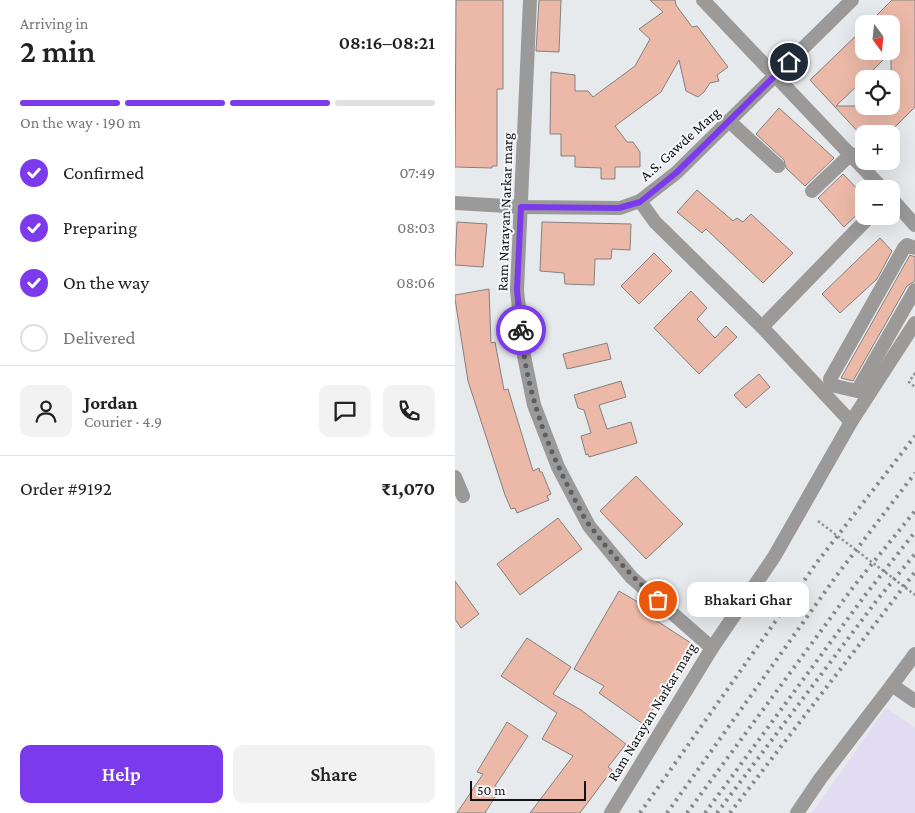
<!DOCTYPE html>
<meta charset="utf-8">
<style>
body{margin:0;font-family:"Crimson Pro",serif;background:#f2f2f2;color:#222;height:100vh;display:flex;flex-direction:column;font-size:19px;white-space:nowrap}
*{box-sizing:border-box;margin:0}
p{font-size:16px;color:#767676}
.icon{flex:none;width:28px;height:28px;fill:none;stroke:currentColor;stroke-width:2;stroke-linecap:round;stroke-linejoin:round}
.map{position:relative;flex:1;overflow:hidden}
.panel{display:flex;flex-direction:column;background:#fff;width:455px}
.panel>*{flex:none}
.needle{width:32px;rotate:165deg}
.fabs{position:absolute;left:400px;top:15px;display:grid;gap:10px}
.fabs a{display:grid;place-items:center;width:45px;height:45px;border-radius:10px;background:#fff;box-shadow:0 5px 20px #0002;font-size:25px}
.scale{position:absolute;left:15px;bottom:12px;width:116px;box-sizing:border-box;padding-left:5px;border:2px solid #121314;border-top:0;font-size:14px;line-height:18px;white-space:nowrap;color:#121314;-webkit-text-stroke:4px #f5f7fa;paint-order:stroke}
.pin{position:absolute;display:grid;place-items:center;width:42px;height:42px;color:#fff;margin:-21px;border:2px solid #fff;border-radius:50%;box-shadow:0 1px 5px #0007}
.courier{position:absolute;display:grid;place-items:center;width:50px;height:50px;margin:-25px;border:4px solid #7c3aed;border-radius:50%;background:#fff;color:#222;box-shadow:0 1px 6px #0007}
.bubble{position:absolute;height:35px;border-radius:10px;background:#fff;box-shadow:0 5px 20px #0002;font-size:16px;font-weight:600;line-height:35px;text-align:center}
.summary em{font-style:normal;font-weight:600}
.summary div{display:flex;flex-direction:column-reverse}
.summary{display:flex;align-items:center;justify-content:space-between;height:85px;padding:0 20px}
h1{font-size:32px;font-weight:600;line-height:38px}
.bar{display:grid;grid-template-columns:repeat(4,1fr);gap:8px 5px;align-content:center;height:60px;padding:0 20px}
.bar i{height:6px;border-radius:4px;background:#e0e0e0}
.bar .on{background:#7c3aed}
.bar p{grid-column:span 4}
.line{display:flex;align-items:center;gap:12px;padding:0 20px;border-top:1px solid #e0e0e0}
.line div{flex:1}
.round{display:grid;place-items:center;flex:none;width:52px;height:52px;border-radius:10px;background:#f2f2f2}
ol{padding:0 20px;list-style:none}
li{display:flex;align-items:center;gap:15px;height:55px}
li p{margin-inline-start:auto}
li .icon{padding:5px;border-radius:50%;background:#7c3aed;color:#fff;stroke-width:4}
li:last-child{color:#767676}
li i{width:28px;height:28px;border:2px solid #e0e0e0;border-radius:50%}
.action{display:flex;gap:10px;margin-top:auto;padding:10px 20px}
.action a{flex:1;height:58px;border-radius:10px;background:#7c3aed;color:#fff;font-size:20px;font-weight:600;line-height:58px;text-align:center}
.action a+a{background:#f2f2f2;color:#222}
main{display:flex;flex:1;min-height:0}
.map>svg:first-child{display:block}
</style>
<main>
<section class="panel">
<div class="summary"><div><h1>2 min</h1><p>Arriving in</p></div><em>08:16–08:21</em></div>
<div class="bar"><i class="on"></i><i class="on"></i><i class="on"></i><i></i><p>On the way · 190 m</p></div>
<ol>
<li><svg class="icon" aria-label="check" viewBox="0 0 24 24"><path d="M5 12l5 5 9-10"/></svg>Confirmed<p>07:49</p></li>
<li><svg class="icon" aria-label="check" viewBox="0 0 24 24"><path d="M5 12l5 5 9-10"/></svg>Preparing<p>08:03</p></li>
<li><svg class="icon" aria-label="check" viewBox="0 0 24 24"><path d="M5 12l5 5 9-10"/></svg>On the way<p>08:06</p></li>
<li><i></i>Delivered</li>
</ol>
<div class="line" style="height:90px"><a class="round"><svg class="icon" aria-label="person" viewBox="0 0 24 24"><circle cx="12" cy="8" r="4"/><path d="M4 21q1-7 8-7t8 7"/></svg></a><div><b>Jordan</b><p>Courier · 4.9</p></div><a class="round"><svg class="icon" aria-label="chat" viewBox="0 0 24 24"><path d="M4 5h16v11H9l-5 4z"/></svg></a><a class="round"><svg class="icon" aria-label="phone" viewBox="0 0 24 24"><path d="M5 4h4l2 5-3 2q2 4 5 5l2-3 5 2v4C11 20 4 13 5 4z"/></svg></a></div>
<div class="line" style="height:65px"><div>Order #9192</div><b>₹1,070</b></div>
<div class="action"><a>Help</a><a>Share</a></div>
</section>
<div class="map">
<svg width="460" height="813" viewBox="0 0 460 813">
<rect width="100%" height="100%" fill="#e7eaed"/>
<polygon fill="#e1dcf2" points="431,708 460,728 460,813 357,813"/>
<g fill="#ecb9a9" stroke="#84817f" fill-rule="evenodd">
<polygon points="1,0 48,0 48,89 42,89 42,166 37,166 37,168 0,167"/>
<polygon points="84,0 106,0 104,52 81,51"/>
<polygon points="195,0 220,0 221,5 237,27 242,26 273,67 262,75 264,81 255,83 249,92 243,97 231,91 224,60 206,92 160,126 172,142 178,142 185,152 185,167 160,167 160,179 146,179 146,168 120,167 120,156 106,156 106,134 95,134 96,72 120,75 120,91 133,91 138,97 180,66 195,39 184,29 208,12"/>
<path d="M437 0H460V107L433 134H405L355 80 409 28V51H436V24H413ZM436 52V106H381L409 79Z"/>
<polygon points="324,108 379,158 350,186 331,168 329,160 301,134"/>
<polygon points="388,174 409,196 409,208 389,227 363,198"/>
<polygon points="242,190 278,221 282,218 288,222 296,214 338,253 308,283 251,229 247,233 222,212"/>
<polygon points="2,222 32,224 28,267 0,265"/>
<polygon points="87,222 176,224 175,250 157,249 156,259 140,259 139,285 110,284 109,273 85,271"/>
<polygon points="425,238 437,251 422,279 385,313 367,294"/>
<polygon points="199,253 217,271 184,304 166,286"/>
<polygon points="455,255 460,257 460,281 452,286 398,381 386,378"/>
<polygon points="34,289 36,343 40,342 49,390 53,389 78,471 84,468 85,472 87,472 96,494 92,496 94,500 62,513 60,508 56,509 50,495 13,381 0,299 0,295"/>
<polygon points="236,291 252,308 242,319 260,338 271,326 282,337 244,374 199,328"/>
<polygon points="152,343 156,359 112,369 108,354"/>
<polygon points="304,374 315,387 291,408 279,395"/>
<polygon points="166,381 171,397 144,405 152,429 176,422 182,443 134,457 133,454 131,455 126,436 136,433 129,410 123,408 119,395"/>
<polygon points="181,476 228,524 191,559 145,511"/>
<polygon points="103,518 127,549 65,595 42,564"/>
<polygon points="0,581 24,614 6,628 0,619"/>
<polygon points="164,591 188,605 185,610 242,647 229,667 227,665 188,724 144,693 149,686 119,669"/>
<polygon points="72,638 116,667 98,694 126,710 171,744 153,767 157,770 125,813 75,813 118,756 87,739 102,713 46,676"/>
<polygon points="52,722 73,736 40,786 45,789 30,813 2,813 28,774 22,772"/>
</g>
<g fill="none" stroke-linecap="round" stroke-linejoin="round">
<g stroke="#919395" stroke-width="2.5" stroke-dasharray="2.5 2.5" stroke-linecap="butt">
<polyline points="460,373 454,382 460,387"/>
<polyline points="363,521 460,595"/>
</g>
<g stroke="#9b9a99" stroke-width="14">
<polyline points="75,0 62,290 69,356 79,405 103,467 134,526 176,577 257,648"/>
<polyline points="248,0 428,189"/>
<polyline points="274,121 323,166"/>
<polyline points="357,191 396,154"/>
<polyline points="436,198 460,225"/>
<polyline points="185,201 200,222 307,327 396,422"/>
<polyline points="460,248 452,245 449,248 375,379 376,385 402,391 460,290"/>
<polyline points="307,327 415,216"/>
<polyline points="0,477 8,496"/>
<polyline points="460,654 437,685 460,701"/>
<polyline points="156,813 257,648 319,557 396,422 460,323"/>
<polyline points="342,813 365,779 437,685"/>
</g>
<polyline stroke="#9b9a99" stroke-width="14" points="0,203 66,207 165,208 185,201 221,173 397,0"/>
<g stroke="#86888a" stroke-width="4" stroke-dasharray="2.5 5" stroke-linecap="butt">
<polyline points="185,813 363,561 460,436"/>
<polyline points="212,813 382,575 460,473"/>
<polyline points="232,813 399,586 460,511"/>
<polyline points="250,813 411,594 460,532"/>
<polyline points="262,813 422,600 460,554"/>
<polyline points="275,813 460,572"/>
</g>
</g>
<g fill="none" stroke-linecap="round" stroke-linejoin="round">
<path stroke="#5d5e60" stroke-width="5" stroke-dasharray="0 9" d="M66 330C71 388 90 443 117 494 123 505 128 518 136 527 156 554 178 578 203 600"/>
<polyline stroke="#7c3aed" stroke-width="6" points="66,330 62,290 66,207 164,208 185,202 221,173 334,62"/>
</g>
<g text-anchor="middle" stroke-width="4" stroke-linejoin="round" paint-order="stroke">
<g font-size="15" fill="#121314" stroke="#f5f7fa">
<text transform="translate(225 144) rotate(-42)" y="5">A.S. Gawde Marg</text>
<text transform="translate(50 212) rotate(-88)" y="5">Ram Narayan Narkar marg</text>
<text transform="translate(197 712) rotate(-59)" y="5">Ram Narayan Narkar marg</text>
</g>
</g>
</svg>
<div class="fabs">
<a><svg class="needle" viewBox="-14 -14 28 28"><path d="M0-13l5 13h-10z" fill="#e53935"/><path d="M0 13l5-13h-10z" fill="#767676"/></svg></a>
<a><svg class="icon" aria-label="locate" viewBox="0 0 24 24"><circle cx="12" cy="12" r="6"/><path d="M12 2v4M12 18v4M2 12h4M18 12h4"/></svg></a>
<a>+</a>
<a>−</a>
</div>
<div class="scale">50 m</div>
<div class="pin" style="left:203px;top:600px;background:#ea580c"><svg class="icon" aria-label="bag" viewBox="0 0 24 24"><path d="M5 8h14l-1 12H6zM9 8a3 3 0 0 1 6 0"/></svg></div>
<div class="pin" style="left:334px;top:62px;background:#1f2937"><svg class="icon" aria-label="home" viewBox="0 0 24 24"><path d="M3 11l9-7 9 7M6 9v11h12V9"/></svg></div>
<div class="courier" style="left:66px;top:330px"><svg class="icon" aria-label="bike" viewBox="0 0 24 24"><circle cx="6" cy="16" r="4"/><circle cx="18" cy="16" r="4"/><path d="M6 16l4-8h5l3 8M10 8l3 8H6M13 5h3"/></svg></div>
<div class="bubble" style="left:232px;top:582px;width:122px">Bhakari Ghar</div>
</div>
</main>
